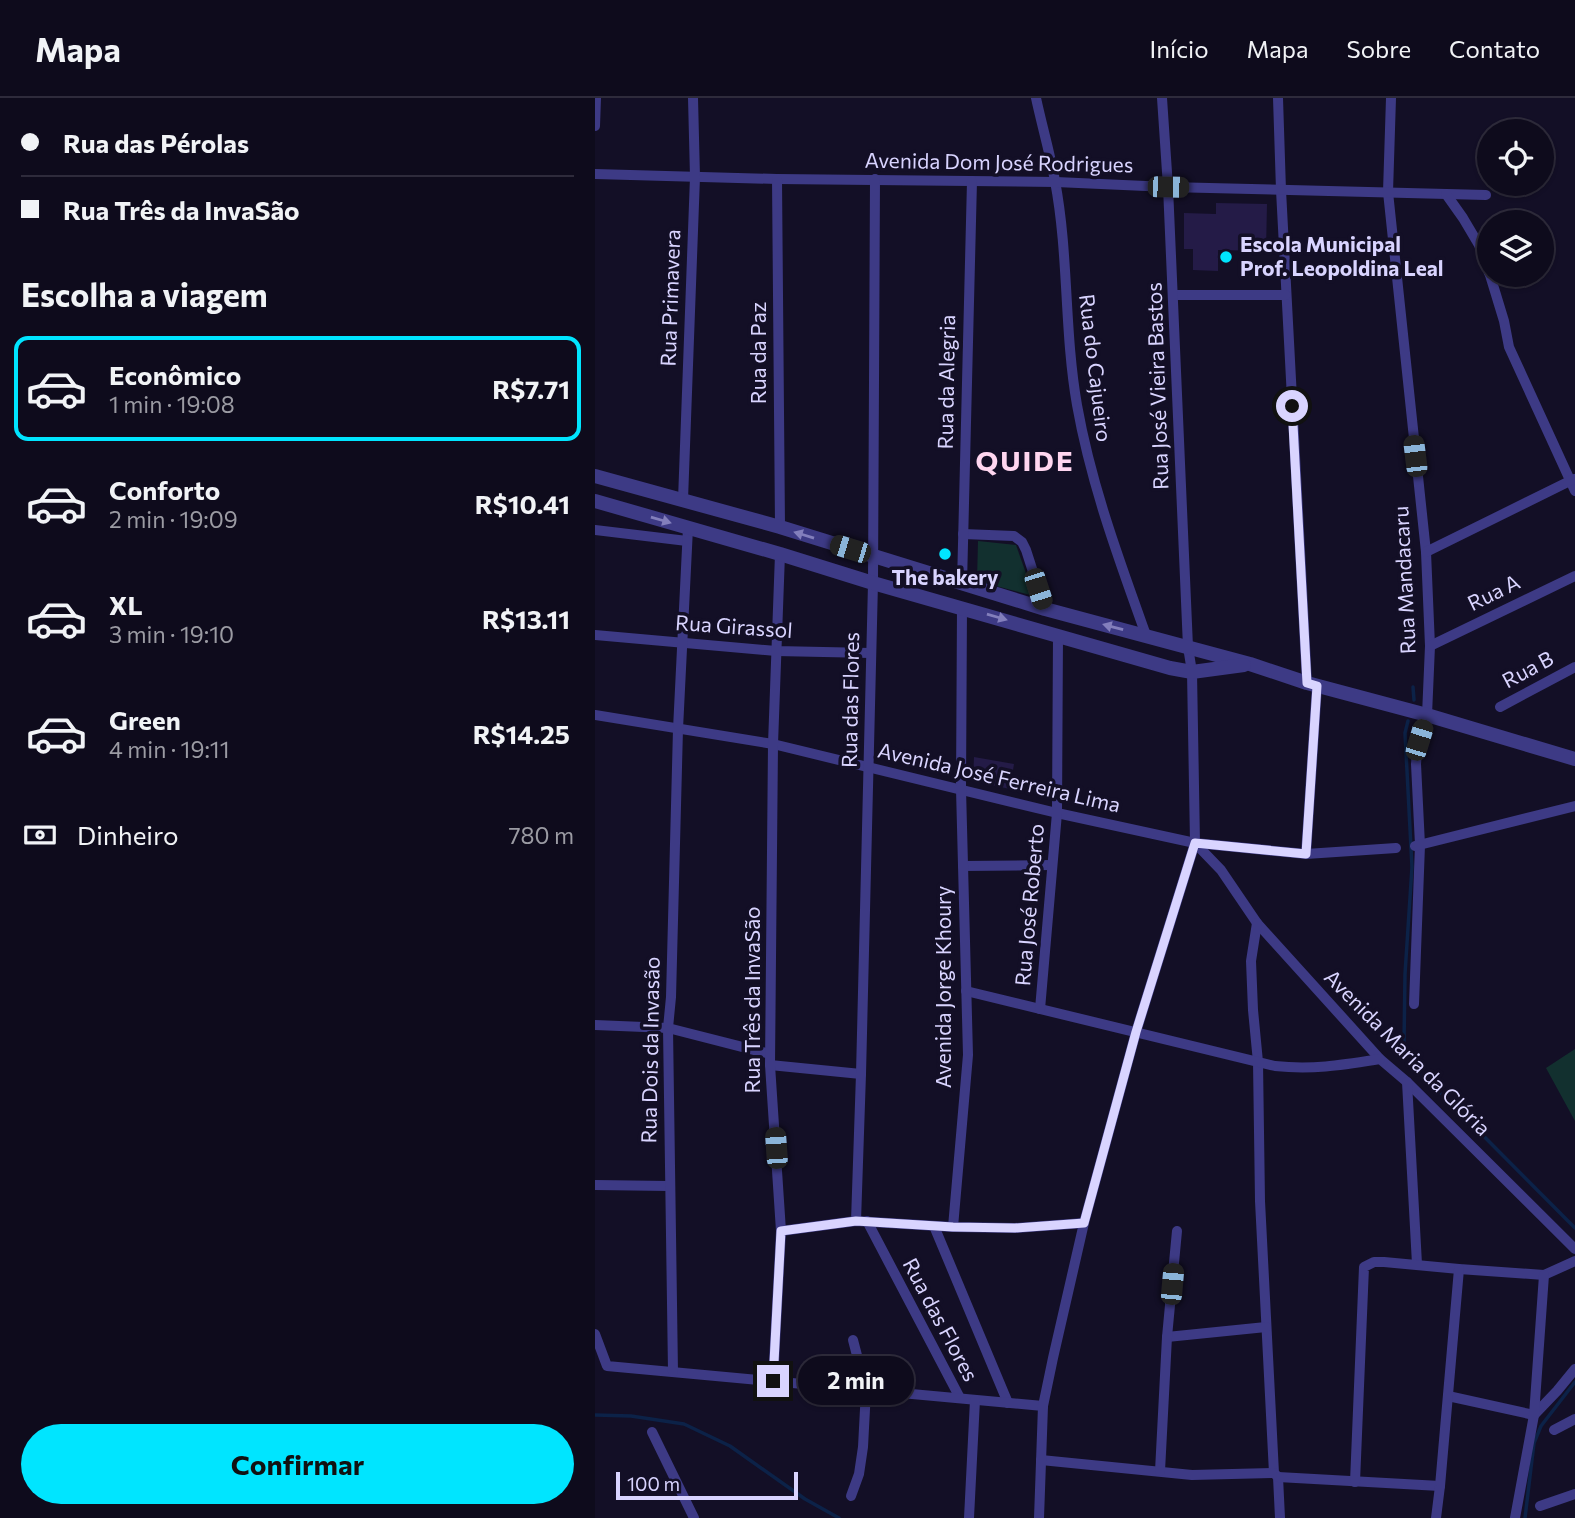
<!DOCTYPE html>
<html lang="pt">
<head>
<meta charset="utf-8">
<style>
	:root { --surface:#0e0b1c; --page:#171425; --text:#f1f3f6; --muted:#9b9ba3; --line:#2e2b3b; --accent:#00e5ff }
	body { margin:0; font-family:Commissioner,sans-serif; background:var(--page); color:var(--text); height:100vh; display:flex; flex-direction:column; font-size:26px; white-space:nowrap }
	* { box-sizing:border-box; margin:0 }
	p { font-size:23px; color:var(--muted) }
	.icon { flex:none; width:38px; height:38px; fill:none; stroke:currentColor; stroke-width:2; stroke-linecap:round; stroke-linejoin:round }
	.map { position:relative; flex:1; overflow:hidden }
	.panel { display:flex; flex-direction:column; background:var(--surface); width:595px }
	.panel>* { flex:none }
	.hud { display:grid; align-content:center; height:154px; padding:0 21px; background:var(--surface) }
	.tools { position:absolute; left:882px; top:21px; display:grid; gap:14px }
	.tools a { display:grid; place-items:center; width:77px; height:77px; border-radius:50%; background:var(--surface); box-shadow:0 2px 5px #0004,0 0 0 2px var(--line); font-size:35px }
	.scale { position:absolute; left:21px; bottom:18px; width:182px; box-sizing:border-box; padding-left:7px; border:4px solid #d9d4ff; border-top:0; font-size:19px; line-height:24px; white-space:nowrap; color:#d9d4ff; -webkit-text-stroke:5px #130f26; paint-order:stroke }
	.end { position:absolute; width:32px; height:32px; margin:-16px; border:9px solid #d9d4ff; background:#111; box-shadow:0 0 0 4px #111 }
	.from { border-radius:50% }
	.bubble { position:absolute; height:49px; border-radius:24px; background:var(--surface); box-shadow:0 2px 5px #0004,0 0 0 2px var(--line); font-size:23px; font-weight:700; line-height:49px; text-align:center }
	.car { position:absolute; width:21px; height:42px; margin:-21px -10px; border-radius:9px; box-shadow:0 0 5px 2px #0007; background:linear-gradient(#222 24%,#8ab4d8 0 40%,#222 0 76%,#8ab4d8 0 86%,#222 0) }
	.hud b { display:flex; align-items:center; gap:24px; height:66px; font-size:26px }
	.hud b+b { border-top:2px solid var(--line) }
	.hud i { width:18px; height:18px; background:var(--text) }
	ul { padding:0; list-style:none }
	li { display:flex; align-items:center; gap:21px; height:105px; margin:0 14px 10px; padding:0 7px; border:4px solid transparent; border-radius:14px }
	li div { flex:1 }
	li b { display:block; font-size:26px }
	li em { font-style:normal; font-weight:700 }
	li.on { border-color:var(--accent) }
	li>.icon { width:63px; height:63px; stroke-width:1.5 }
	h2 { padding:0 21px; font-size:32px; line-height:84px }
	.pay { display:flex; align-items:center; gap:18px; height:77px; padding:0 21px; font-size:26px }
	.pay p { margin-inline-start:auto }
	.action { display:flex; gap:14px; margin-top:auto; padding:14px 21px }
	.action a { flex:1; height:80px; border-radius:42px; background:var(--accent); color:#111; font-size:28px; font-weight:700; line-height:80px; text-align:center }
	header { display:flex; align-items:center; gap:42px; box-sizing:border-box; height:98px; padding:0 35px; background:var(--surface); border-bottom:2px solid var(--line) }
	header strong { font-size:33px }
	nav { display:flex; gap:38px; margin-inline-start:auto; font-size:24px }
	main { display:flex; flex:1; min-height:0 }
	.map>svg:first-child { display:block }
	.green { fill:#12302f }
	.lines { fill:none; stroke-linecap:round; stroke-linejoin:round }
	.stream { stroke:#0c2248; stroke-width:3.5 }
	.building { fill:#241b47 }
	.minor { stroke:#3d3a85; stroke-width:10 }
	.tertiary { stroke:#3d3a85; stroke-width:14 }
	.oneway { fill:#837fbc }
	.route { stroke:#d9d4ff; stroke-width:9 }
	.poi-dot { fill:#00e5ff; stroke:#130f26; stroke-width:2.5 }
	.labels { text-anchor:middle; stroke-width:7; stroke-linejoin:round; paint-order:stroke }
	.street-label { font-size:21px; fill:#d9d4ff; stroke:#130f26 }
	.poi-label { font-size:21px; font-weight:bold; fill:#d9d4ff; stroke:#130f26; text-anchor:start }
	.district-label { font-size:28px; font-weight:bold; letter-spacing:2px; fill:#ffd6f0; stroke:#130f26 }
</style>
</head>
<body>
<header>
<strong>Mapa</strong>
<nav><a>Início</a><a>Mapa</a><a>Sobre</a><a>Contato</a></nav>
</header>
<main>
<section class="panel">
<div class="hud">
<b><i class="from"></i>Rua das Pérolas</b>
<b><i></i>Rua Três da InvaSão</b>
</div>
<h2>Escolha a viagem</h2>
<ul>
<li class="on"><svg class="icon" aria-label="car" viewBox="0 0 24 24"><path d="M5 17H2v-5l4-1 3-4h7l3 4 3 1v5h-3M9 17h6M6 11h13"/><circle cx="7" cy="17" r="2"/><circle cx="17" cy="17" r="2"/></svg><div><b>Econômico</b><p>1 min · 19:08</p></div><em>R$7.71</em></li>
<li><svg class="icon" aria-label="car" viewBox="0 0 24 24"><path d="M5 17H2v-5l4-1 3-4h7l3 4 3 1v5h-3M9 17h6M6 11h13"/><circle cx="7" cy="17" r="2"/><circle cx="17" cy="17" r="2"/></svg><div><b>Conforto</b><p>2 min · 19:09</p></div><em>R$10.41</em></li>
<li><svg class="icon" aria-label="car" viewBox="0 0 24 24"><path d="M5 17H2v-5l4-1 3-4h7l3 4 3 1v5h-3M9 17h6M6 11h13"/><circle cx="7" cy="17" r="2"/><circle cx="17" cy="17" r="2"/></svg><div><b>XL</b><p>3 min · 19:10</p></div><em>R$13.11</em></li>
<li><svg class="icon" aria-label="car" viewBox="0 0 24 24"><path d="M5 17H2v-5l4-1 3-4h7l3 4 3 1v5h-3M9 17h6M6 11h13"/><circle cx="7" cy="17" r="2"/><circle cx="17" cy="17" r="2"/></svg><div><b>Green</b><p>4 min · 19:11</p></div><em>R$14.25</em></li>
</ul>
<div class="pay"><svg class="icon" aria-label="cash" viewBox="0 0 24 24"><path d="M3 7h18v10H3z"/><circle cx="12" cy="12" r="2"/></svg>Dinheiro<p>780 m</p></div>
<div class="action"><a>Confirmar</a></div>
</section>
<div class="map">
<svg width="980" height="1420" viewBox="0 0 980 1420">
	<rect width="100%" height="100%" fill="#130f26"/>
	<!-- green -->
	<g class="green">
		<path d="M383 443 421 447 439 498 382 483Z"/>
		<path d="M980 951V1023L951 970Z"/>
	</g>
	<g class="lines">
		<!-- stream -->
		<g class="stream">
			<path d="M818 589 819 602"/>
			<path d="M813 623 810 635 817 769 810 876 809 946 827 976 980 1130"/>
			<path d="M0 1317 36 1318 89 1326 135 1348 210 1401 244 1420"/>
			<path d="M930 1420 939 1345 946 1328 980 1284"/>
		</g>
	</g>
	<!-- building -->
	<g class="building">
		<path d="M621 105 672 106 671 153 623 152V173L598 172V151H589V115L621 116Z"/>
		<path d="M379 659 419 666 415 691 378 683Z"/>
	</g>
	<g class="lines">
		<!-- minor -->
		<g class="minor">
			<path d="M441 0C447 28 455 55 460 83 474 157 469 233 482 307 496 386 524 462 551 537"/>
			<path d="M683 0 686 92 712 585"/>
			<path d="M796 0 793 94 831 454 835 548 832 617 823 642 821 666 825 747 819 906"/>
			<path d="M0 28 1 0"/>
			<path d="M0 76 182 81 461 84 573 89 891 97"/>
			<path d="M182 81 185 429"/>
			<path d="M851 96 868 120 884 147 894 175"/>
			<path d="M895 177 909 223 914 249 980 393"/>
			<path d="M578 197H691"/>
			<path d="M88 402 100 79 98 0"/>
			<path d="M0 432 92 443"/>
			<path d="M368 436 419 438 427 444 431 452 450 511"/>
			<path d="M831 454 979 381"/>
			<path d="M367 486 377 83"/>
			<path d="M0 537 181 553 276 555"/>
			<path d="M835 548 980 478"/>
			<path d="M905 609 980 569"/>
			<path d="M0 617 178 646 462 715 600 745 711 756 801 750"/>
			<path d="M600 745 626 772 662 825 785 961 812 984 980 1151"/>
			<path d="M820 748 980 708"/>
			<path d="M711 756 722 588"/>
			<path d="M368 768 457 767"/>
			<path d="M662 825 656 863 658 912 663 964 665 1103 679 1375 683 1379 685 1420"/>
			<path d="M371 893 680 968C718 972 747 967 785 961"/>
			<path d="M445 911 462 715 463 537"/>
			<path d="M0 927 73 930 175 956"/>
			<path d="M175 967 266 976"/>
			<path d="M812 984 822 1166"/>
			<path d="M0 1087 74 1088"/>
			<path d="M261 1123 266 976 278 485 280 81"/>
			<path d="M272 1123 365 1300"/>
			<path d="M339 1128 413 1305"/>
			<path d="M358 1129 373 957 366 691 367 509"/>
			<path d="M186 1133 261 1123 358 1129 420 1130 489 1125"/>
			<path d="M0 1236 12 1268 448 1308"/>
			<path d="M572 1239 671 1229"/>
			<path d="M78 1274 73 930 76 899 83 631 93 430"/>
			<path d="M178 1283 186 1133 175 967 178 646 185 456"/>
			<path d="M853 1298 939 1317 962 1293 980 1271"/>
			<path d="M959 1332 980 1321"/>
			<path d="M57 1334 99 1420"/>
			<path d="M446 1362 597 1377 679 1375"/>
			<path d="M565 1373 572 1239 582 1133"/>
			<path d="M683 1379 845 1388"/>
			<path d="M760 1384 769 1169 779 1164H789L864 1171 949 1177 980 1163"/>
			<path d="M256 1398 264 1376 268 1349 271 1292 258 1242"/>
			<path d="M945 1408 980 1396"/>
			<path d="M374 1420 380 1302"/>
			<path d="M444 1420 448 1308 458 1260 489 1125 541 934 600 745 597 574 593 549 573 89 567 0"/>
			<path d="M841 1420 845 1388 864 1171"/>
			<path d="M920 1420 939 1317 949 1177"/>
		</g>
		<!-- tertiary -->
		<g class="tertiary">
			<path d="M0 378 185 429 450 511 655 566 712 585 832 617 980 661"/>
			<path d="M0 403 185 456 278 485 575 570 597 574 649 567"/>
		</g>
	</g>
	<!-- one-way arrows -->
	<defs><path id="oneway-solid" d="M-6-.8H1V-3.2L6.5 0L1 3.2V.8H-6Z" transform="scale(1.75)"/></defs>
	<g class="oneway">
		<use href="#oneway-solid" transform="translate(66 422) rotate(16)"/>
		<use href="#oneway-solid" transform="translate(209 437) rotate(-163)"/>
		<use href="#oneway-solid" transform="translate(402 519) rotate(16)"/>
		<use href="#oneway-solid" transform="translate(518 529) rotate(-165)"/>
	</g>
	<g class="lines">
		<!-- route -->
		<path class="route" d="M178 1283 186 1133 261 1123 358 1129 420 1130 489 1125 541 934 600 745 711 756 722 588 712 585 697 308"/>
	</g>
	<!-- markers -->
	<g class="poi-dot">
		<circle cx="631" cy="159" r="7"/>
		<circle cx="350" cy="456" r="7"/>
	</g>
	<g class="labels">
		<!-- street labels -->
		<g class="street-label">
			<text transform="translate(404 65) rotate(1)" y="7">Avenida Dom José Rodrigues</text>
			<text transform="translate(76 200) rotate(-88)" y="7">Rua Primavera</text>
			<text transform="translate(164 255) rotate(-90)" y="7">Rua da Paz</text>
			<text transform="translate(500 270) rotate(83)" y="7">Rua do Cajueiro</text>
			<text transform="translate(352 284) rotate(-89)" y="7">Rua da Alegria</text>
			<text transform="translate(563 288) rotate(-92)" y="7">Rua José Vieira Bastos</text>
			<text transform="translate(810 482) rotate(-93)" y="7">Rua Mandacaru</text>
			<text transform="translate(899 495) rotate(-26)" y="7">Rua A</text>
			<text transform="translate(139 529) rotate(4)" y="7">Rua Girassol</text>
			<text transform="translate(933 572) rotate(-28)" y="7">Rua B</text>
			<text transform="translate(256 602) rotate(-89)" y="7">Rua das Flores</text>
			<text transform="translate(404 680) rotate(13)" y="7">Avenida José Ferreira Lima</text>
			<text transform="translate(435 807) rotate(-85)" y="7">Rua José Roberto</text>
			<text transform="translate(349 889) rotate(-90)" y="7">Avenida Jorge Khoury</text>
			<text transform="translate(158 902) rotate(-90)" y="7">Rua Três da InvaSão</text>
			<text transform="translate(56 952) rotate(-89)" y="7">Rua Dois da Invasão</text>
			<text transform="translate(812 955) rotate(45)" y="7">Avenida Maria da Glória</text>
			<text transform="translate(345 1222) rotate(62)" y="7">Rua das Flores</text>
		</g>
		<!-- poi labels -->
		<g class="poi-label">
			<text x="645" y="154">Escola Municipal<tspan x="645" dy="24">Prof. Leopoldina Leal</tspan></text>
			<text x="350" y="487" text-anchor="middle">The bakery</text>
		</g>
		<!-- district labels -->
		<g class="district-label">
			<text x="430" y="373">QUIDE</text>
		</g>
	</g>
</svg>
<div class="tools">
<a><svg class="icon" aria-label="locate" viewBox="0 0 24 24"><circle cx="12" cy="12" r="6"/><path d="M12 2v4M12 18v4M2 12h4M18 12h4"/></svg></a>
<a><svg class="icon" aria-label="layers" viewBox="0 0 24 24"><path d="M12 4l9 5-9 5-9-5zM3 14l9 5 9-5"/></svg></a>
</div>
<div class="scale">100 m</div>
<i class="end from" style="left:697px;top:308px"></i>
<i class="end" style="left:178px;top:1283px"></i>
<div class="bubble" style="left:203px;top:1258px;width:116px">2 min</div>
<i class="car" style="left:573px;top:89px;rotate:91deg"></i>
<i class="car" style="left:820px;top:358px;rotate:353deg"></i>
<i class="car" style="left:255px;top:451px;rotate:287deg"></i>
<i class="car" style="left:443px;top:491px;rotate:162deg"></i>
<i class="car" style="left:824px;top:642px;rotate:17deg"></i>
<i class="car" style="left:181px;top:1050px;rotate:356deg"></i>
<i class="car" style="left:577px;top:1186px;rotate:5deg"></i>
</div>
</main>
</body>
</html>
